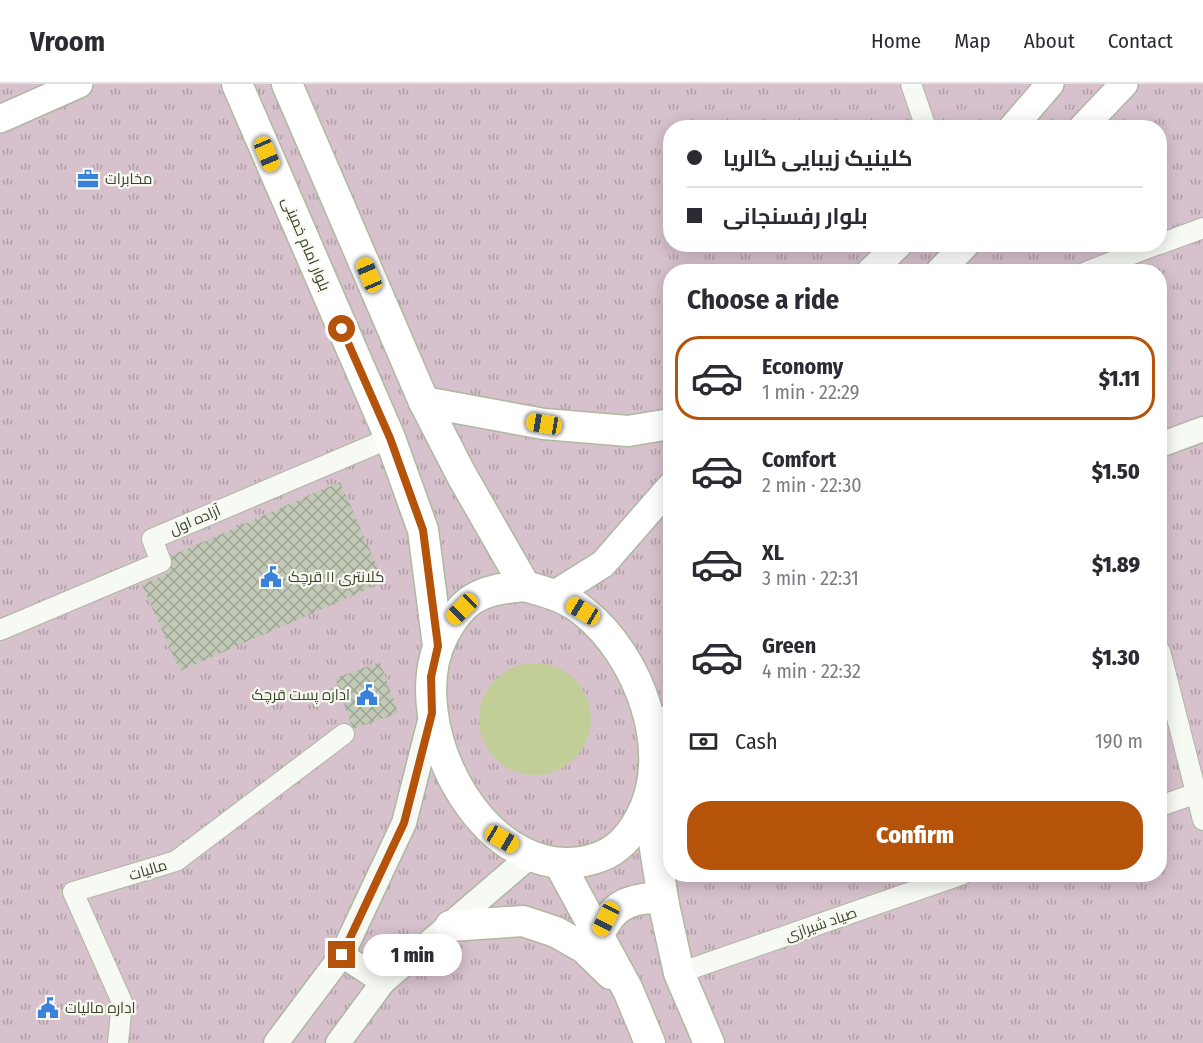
<!DOCTYPE html>
<html lang="en">
<head>
<meta charset="utf-8">
<style>
	:root { --surface:#fff; --page:#f2f2f3; --text:#2b2b33; --muted:#7c7c81; --line:#e1e1e2; --accent:#b45309 }
	body { margin:0; font-family:"Fira Sans Condensed",Cairo,sans-serif; background:var(--page); color:var(--text); height:100vh; display:flex; flex-direction:column; font-size:22px; white-space:nowrap }
	* { box-sizing:border-box; margin:0 }
	p { font-size:20px; color:var(--muted) }
	.icon { flex:none; width:33px; height:33px; fill:none; stroke:currentColor; stroke-width:2; stroke-linecap:round; stroke-linejoin:round }
	.map { position:relative; flex:1; overflow:hidden }
	.panel { position:absolute; left:663px; top:180px; width:504px; height:618px; display:flex; flex-direction:column; background:var(--surface); border-radius:24px; box-shadow:0 3px 15px #0003 }
	.panel>* { flex:none }
	.top-card { position:absolute; left:663px; top:36px; width:504px; height:132px; border-radius:24px; box-shadow:0 3px 15px #0003; display:grid; align-content:center; height:132px; padding:0 24px; background:var(--surface) }
	.end { position:absolute; width:27px; height:27px; margin:-14px; border:8px solid #b45309; background:#fff; box-shadow:0 0 0 3px #fff }
	.from { border-radius:50% }
	.bubble { position:absolute; height:42px; border-radius:21px; background:var(--surface); box-shadow:0 3px 15px #0003; font-size:20px; font-weight:800; line-height:42px; text-align:center }
	.car { position:absolute; width:18px; height:36px; margin:-18px -9px; border-radius:8px; box-shadow:0 0 4px 2px #0007; background:linear-gradient(#f5c518 24%,#345 0 40%,#f5c518 0 76%,#345 0 86%,#f5c518 0) }
	.top-card b { display:flex; align-items:center; gap:21px; height:57px; font-size:22px }
	.top-card b+b { border-top:2px solid var(--line) }
	.top-card i { width:15px; height:15px; background:var(--text) }
	ul { padding:0; list-style:none }
	li { display:flex; align-items:center; gap:18px; height:84px; margin:0 12px 9px; padding:0 12px; border:3px solid transparent; border-radius:24px }
	li div { flex:1 }
	li b { display:block; font-size:22px }
	li em { font-style:normal; font-weight:800 }
	li.on { border-color:var(--accent) }
	li>.icon { width:54px; height:54px; stroke-width:1.5 }
	h2 { padding:0 24px; font-size:27px; line-height:72px }
	.pay { display:flex; align-items:center; gap:15px; height:66px; padding:0 24px; font-size:22px }
	.pay p { margin-inline-start:auto }
	.primary-button { display:flex; gap:12px; margin-top:auto; padding:12px 24px }
	.primary-button a { flex:1; height:69px; border-radius:24px; background:var(--accent); color:#fff; font-size:24px; font-weight:800; line-height:69px; text-align:center }
	header { display:flex; align-items:center; gap:36px; box-sizing:border-box; height:84px; padding:0 30px; background:var(--surface); border-bottom:2px solid var(--line) }
	header strong { font-size:28px }
	nav { display:flex; gap:33px; margin-inline-start:auto; font-size:21px }
	.map>svg:first-child { display:block }
	.park { fill:url(#park-tufts); fill-rule:evenodd }
	.water { fill:#c2ce98 }
	.building { fill:url(#building-cross-hatch) }
	.lines { fill:none; stroke-linecap:round; stroke-linejoin:round }
	.minor-casing { stroke:#b0b6a5; stroke-width:22 }
	.tertiary-casing { stroke:#b0b6a5; stroke-width:27 }
	.secondary-casing { stroke:#b0b6a5; stroke-width:30 }
	.primary-casing { stroke:#b0b89f; stroke-width:33 }
	.minor { stroke:#f7f9f4; stroke-width:20 }
	.tertiary { stroke:#f7f9f4; stroke-width:24 }
	.secondary { stroke:#fff; stroke-width:27 }
	.primary { stroke:#fff; stroke-width:30 }
	.route { stroke:#b45309; stroke-width:8 }
	.labels { text-anchor:middle; stroke-width:4.5; stroke-linejoin:round; paint-order:stroke }
	.poi-label { font-size:15px; fill:#3a4427; stroke:#f6f8f1; text-anchor:start }
	.street-label { font-size:15px; fill:#3a4427; stroke:#f6f8f1 }
</style>
</head>
<body>
<header>
<strong>Vroom</strong>
<nav><a>Home</a><a>Map</a><a>About</a><a>Contact</a></nav>
</header>
<div class="map">
<svg width="1203" height="959" viewBox="0 0 1203 959">
	<defs>
		<pattern id="park-tufts" width="24" height="20" patternUnits="userSpaceOnUse" patternTransform="scale(1.5)"><rect width="24" height="20" fill="#d6c1cc"/><path d="M3 7l-1-3M5 7V3M7 7l1-3M15 17l-1-3M17 17v-4M19 17l1-3" fill="none" stroke="#af9ea6"/></pattern>
		<pattern id="building-cross-hatch" width="8" height="8" patternUnits="userSpaceOnUse" patternTransform="scale(1.5)"><rect width="8" height="8" fill="#c3c9b7"/><path d="M0 0l8 8M0 8l8-8" fill="none" stroke="#9fa595"/></pattern>
	</defs>
	<rect width="100%" height="100%" fill="#e8ebe1"/>
	<!-- park -->
	<path class="park" d="M0 0H1203V959H0ZM670 44H1160V160H670ZM670 188H1160V790H670Z"/>
	<!-- water -->
	<circle class="water" cx="535" cy="635" r="56"/>
	<!-- building -->
	<g class="building">
		<path d="M340 398 384 498 180 587 142 501 172 487 166 474Z"/>
		<path d="M380 578 398 629 353 645 335 594Z"/>
	</g>
	<g class="lines">
		<defs>
			<g id="minor">
				<path d="M911 0 926 44"/>
				<path d="M1160 160 1203 144"/>
				<path d="M1086 188 1158 160"/>
				<path d="M0 546 161 478 152 455 390 354"/>
				<path d="M1160 567 1203 736"/>
				<path d="M1160 722 1203 707"/>
				<path d="M679 889 963 790"/>
				<path d="M118 959 122 918 73 808 176 777 344 650"/>
			</g>
			<g id="tertiary">
				<path d="M1160 361 1203 345"/>
				<path d="M342 871 383 898"/>
				<path d="M276 959 342 871 404 739 432 629"/>
				<path d="M338 959 383 898 530 772"/>
			</g>
			<g id="secondary">
				<path d="M0 35 79 0"/>
				<path d="M1012 44 1050 0"/>
				<path d="M1082 44 1124 0"/>
				<path d="M870 188 899 160"/>
				<path d="M939 188 966 160"/>
				<path d="M555 510 603 480 670 403"/>
				<path d="M657 680 670 634"/>
			</g>
			<g id="primary">
				<path d="M237 0 390 354 423 446 438 562"/>
				<path d="M287 0 424 318 462 392 525 502"/>
				<path d="M424 318 544 340 628 347 670 340"/>
				<path d="M525 502C546 508 566 513 583 527 639 571 676 669 640 734 631 751 619 765 602 772 490 816 396 640 444 550 451 537 460 523 473 515 489 505 507 504 525 502Z"/>
				<path d="M648 721 664 821 679 889 709 959"/>
				<path d="M559 779 628 906 650 959"/>
				<path d="M450 842 523 837 556 848 584 864 611 890"/>
				<path d="M599 850C612 824 625 815 654 814L664 821"/>
			</g>
		</defs>
		<!-- minor casing -->
		<use href="#minor" class="minor-casing"/>
		<!-- tertiary casing -->
		<use href="#tertiary" class="tertiary-casing"/>
		<!-- secondary casing -->
		<use href="#secondary" class="secondary-casing"/>
		<!-- primary casing -->
		<use href="#primary" class="primary-casing"/>
		<!-- minor -->
		<use href="#minor" class="minor"/>
		<!-- tertiary -->
		<use href="#tertiary" class="tertiary"/>
		<!-- secondary -->
		<use href="#secondary" class="secondary"/>
		<!-- primary -->
		<use href="#primary" class="primary"/>
	</g>
	<g class="lines">
		<!-- route -->
		<path class="route" d="M342 871 404 739 432 629 431 593 438 562 423 446 390 354 342 245"/>
	</g>
	<!-- icons -->
	<defs>
		<symbol id="office-bare" viewBox="-9 -9 18 18"><path d="M-6-3h4V-5.5h4V-3h4V5H-6ZM-1-4.5V-3h2v-1.5ZM-6 0V1H6V0Z" fill="#3a81db" stroke="#f6f8f1" stroke-width="2.5" paint-order="stroke"/></symbol>
		<symbol id="civic-bare" viewBox="-9 -9 18 18"><path d="M-.6-6.5H3V-4.5H.6V-3L4-1V1h2V6H-6V1h2V-1L-.6-3ZM-1.2 2.5V6h2.4V2.5Z" fill="#3a81db" stroke="#f6f8f1" stroke-width="2.5" paint-order="stroke"/></symbol>
	</defs>
	<g fill-rule="evenodd">
		<use href="#office-bare" x="73" y="80" width="30" height="30"/>
		<use href="#civic-bare" x="256" y="478" width="30" height="30"/>
		<use href="#civic-bare" x="352" y="596" width="30" height="30"/>
		<use href="#civic-bare" x="33" y="909" width="30" height="30"/>
	</g>
	<g class="labels">
		<!-- poi labels -->
		<g class="poi-label">
			<text x="105" y="100">مخابرات</text>
			<text x="288" y="498">کلانتری ۱۱ قرچک</text>
			<text x="350" y="616" text-anchor="end">اداره پست قرچک</text>
			<text x="65" y="929">اداره مالیات</text>
		</g>
		<!-- street labels -->
		<g class="street-label">
			<text transform="translate(306 160) rotate(67)" y="5">بلوار امام خمینی</text>
			<text transform="translate(195 436) rotate(-23)" y="5">آزاده اول</text>
			<text transform="translate(148 786) rotate(-17)" y="5">مالیات</text>
			<text transform="translate(821 840) rotate(-19)" y="5">صیاد شیرازی</text>
		</g>
	</g>
</svg>
<i class="end from" style="left:342px;top:245px"></i>
<i class="end" style="left:342px;top:871px"></i>
<div class="bubble" style="left:363px;top:850px;width:99px">1 min</div>
<i class="car" style="left:267px;top:70px;rotate:157deg"></i>
<i class="car" style="left:369px;top:191px;rotate:337deg"></i>
<i class="car" style="left:544px;top:340px;rotate:280deg"></i>
<i class="car" style="left:462px;top:525px;rotate:225deg"></i>
<i class="car" style="left:583px;top:527px;rotate:301deg"></i>
<i class="car" style="left:502px;top:755px;rotate:120deg"></i>
<i class="car" style="left:606px;top:835px;rotate:207deg"></i>
<div class="top-card">
<b><i class="from"></i>کلینیک زیبایی گالریا</b>
<b><i></i>بلوار رفسنجانی</b>
</div>
<section class="panel">
<h2>Choose a ride</h2>
<ul>
<li class="on"><svg class="icon" aria-label="car" viewBox="0 0 24 24"><path d="M5 17H2v-5l4-1 3-4h7l3 4 3 1v5h-3M9 17h6M6 11h13"/><circle cx="7" cy="17" r="2"/><circle cx="17" cy="17" r="2"/></svg><div><b>Economy</b><p>1 min · 22:29</p></div><em>$1.11</em></li>
<li><svg class="icon" aria-label="car" viewBox="0 0 24 24"><path d="M5 17H2v-5l4-1 3-4h7l3 4 3 1v5h-3M9 17h6M6 11h13"/><circle cx="7" cy="17" r="2"/><circle cx="17" cy="17" r="2"/></svg><div><b>Comfort</b><p>2 min · 22:30</p></div><em>$1.50</em></li>
<li><svg class="icon" aria-label="car" viewBox="0 0 24 24"><path d="M5 17H2v-5l4-1 3-4h7l3 4 3 1v5h-3M9 17h6M6 11h13"/><circle cx="7" cy="17" r="2"/><circle cx="17" cy="17" r="2"/></svg><div><b>XL</b><p>3 min · 22:31</p></div><em>$1.89</em></li>
<li><svg class="icon" aria-label="car" viewBox="0 0 24 24"><path d="M5 17H2v-5l4-1 3-4h7l3 4 3 1v5h-3M9 17h6M6 11h13"/><circle cx="7" cy="17" r="2"/><circle cx="17" cy="17" r="2"/></svg><div><b>Green</b><p>4 min · 22:32</p></div><em>$1.30</em></li>
</ul>
<div class="pay"><svg class="icon" aria-label="cash" viewBox="0 0 24 24"><path d="M3 7h18v10H3z"/><circle cx="12" cy="12" r="2"/></svg>Cash<p>190 m</p></div>
<div class="primary-button"><a>Confirm</a></div>
</section>
</div>
</body>
</html>
